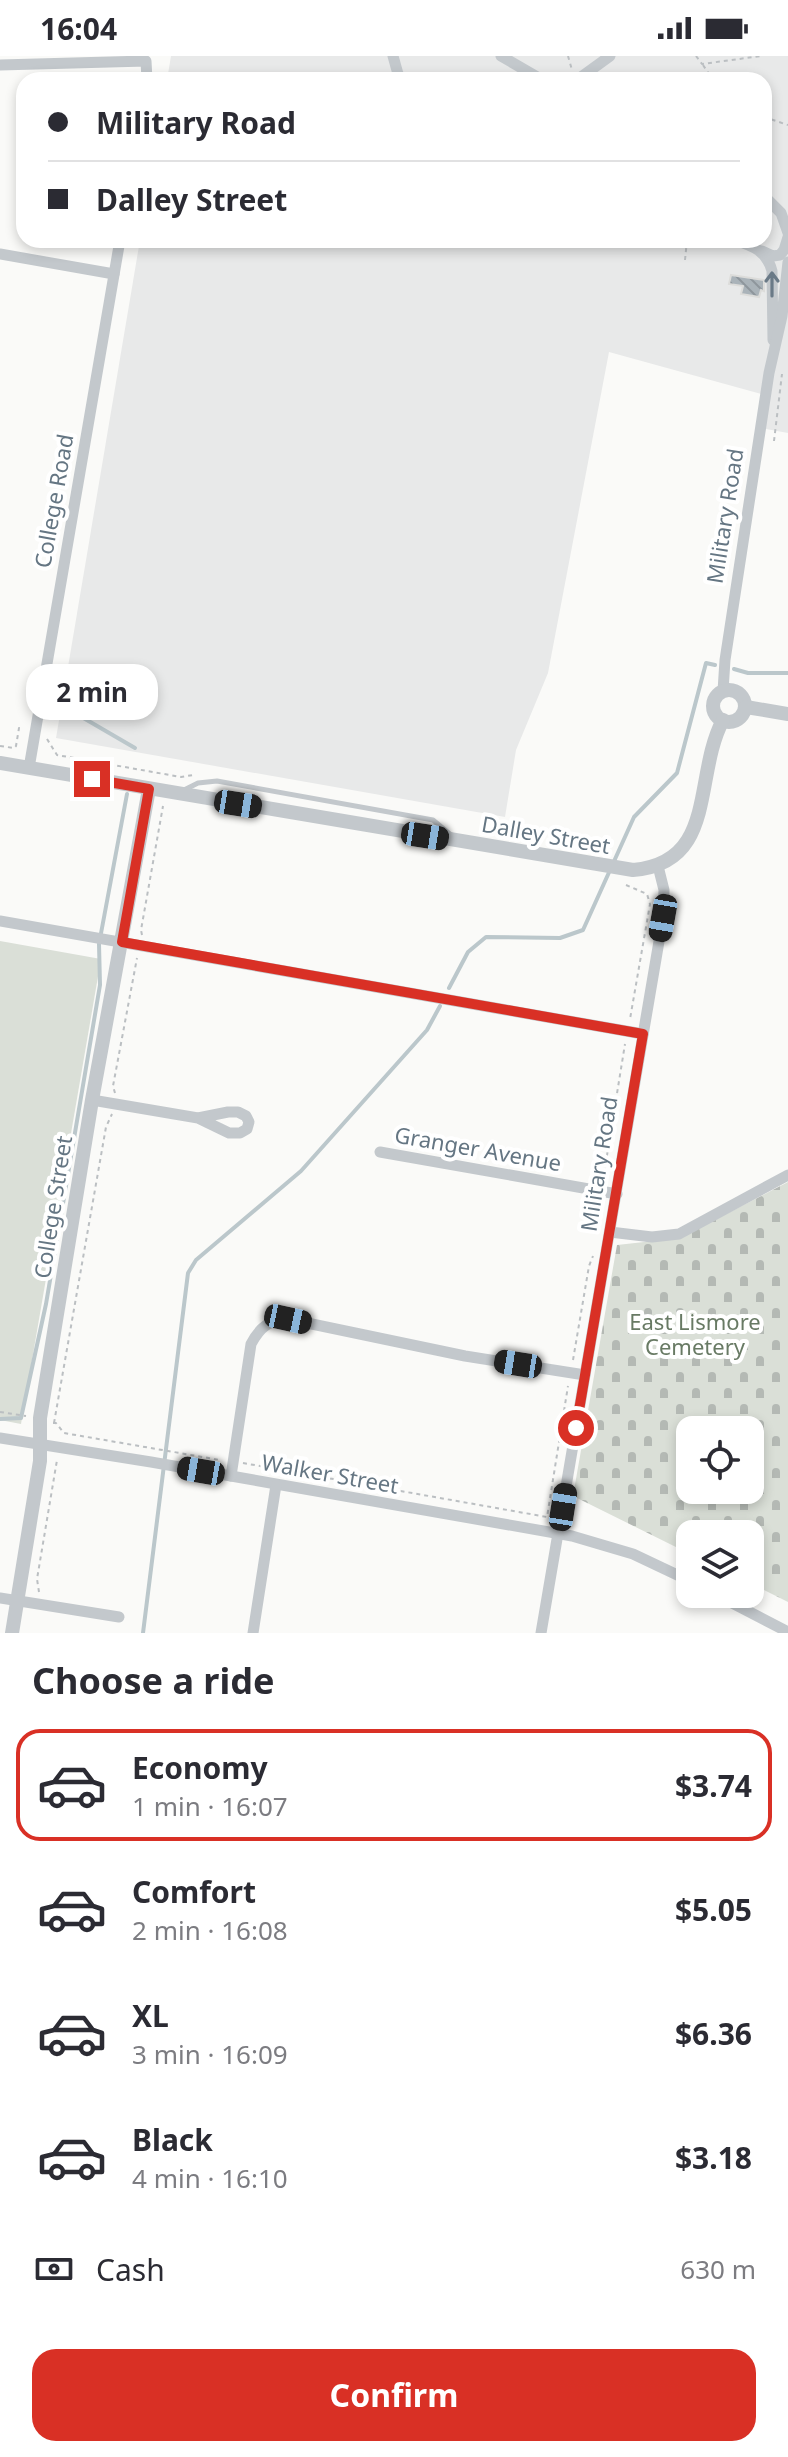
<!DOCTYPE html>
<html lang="en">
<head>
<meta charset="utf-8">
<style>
	:root { --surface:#fff; --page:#f2f2f3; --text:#2b2b33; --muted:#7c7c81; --line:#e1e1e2; --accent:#d93025 }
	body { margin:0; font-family:"Noto Sans",sans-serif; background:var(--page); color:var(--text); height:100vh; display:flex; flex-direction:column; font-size:30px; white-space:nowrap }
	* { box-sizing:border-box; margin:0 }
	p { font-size:26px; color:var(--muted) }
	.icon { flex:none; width:44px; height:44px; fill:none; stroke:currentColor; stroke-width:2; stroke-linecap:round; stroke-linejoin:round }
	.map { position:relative; height:1577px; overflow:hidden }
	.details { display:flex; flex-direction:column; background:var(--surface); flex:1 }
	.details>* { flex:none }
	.guide { position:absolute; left:16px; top:16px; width:756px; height:176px; border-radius:24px; box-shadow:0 4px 12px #0003; display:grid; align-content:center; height:176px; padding:0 32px; background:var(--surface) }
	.controls { position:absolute; left:676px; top:1360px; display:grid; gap:16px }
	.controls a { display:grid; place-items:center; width:88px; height:88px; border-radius:16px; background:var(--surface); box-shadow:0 4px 12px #0003; font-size:40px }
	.end { position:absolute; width:36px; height:36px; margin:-18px; border:10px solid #d93025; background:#fff; box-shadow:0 0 0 4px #fff }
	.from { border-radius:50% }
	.bubble { position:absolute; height:56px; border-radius:24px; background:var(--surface); box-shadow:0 4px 12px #0003; font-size:26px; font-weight:700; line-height:56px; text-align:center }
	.car { position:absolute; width:24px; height:48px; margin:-24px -12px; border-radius:10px; box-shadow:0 0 6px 2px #0007; background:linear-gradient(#222 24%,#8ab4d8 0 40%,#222 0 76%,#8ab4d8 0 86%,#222 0) }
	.guide b { display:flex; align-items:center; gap:28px; height:76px; font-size:30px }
	.guide b+b { border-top:2px solid var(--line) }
	.guide i { width:20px; height:20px; background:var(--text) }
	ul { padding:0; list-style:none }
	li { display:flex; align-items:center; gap:24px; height:112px; margin:0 16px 12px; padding:0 16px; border:4px solid transparent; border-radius:24px }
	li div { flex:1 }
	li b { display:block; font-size:30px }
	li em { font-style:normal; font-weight:700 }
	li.on { border-color:var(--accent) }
	li>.icon { width:72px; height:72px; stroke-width:1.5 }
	h2 { padding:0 32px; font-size:36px; line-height:96px }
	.pay { display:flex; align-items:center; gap:20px; height:88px; padding:0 32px; font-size:30px }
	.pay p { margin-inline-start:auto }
	.primary-button { display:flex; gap:16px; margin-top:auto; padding:16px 32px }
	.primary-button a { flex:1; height:92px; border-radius:24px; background:var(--accent); color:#fff; font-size:32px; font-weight:700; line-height:92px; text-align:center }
	.status { display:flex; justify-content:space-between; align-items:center; height:56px; padding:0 40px; background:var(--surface); direction:ltr }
	.status svg { height:22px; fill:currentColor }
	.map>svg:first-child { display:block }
	.built { fill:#e8e9e9 }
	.green { fill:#dadfd7 }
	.cemetery { fill:url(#cemetery-stones); fill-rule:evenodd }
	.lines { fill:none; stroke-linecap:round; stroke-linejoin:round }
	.stream { stroke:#bbc7cb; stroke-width:4 }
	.building { fill:url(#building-back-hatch); stroke:#dcdcda; stroke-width:2 }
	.path { stroke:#bbbfc2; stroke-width:2; stroke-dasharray:4 4; stroke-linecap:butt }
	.service { stroke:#c3c8cc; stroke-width:5 }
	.minor { stroke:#c3c8cc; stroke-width:11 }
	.tertiary { stroke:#c3c8cc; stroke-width:14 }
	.oneway { stroke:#6a7a87 }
	.route { stroke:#d93025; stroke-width:10 }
	.labels { text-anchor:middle; stroke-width:8; stroke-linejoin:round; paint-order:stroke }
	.street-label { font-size:22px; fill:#657683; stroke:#fff }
	.park-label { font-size:22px; fill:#687a64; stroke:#fff }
</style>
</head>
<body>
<div class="status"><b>16:04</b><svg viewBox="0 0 49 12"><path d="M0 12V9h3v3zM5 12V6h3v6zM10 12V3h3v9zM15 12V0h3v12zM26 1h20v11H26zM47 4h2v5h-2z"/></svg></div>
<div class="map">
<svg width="788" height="1577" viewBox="0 0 788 1577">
	<defs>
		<pattern id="cemetery-stones" width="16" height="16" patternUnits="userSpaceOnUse" patternTransform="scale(2)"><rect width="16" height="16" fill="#dadfd7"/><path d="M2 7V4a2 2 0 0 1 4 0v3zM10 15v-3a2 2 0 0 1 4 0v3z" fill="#b4b9b4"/></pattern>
		<pattern id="building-back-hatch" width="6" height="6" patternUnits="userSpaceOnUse" patternTransform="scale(2)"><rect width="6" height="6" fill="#aab3b9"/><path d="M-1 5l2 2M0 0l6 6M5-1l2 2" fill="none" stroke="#8e969c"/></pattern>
	</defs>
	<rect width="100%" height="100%" fill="#fafaf8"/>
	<!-- built -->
	<path class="built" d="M171 0H788V377L761 372 765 339 609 296 548 617 516 694 505 761 56 682 140 184H764V24H167Z"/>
	<!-- green -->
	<path class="green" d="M0 885 101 903 21 1368 0 1364Z"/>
	<!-- cemetery -->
	<path class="cemetery" d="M788 1126V1546L750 1527V1478H690V1498L573 1440 617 1189 680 1182ZM690 1374H750V1434H690Z"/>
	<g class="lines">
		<!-- stream -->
		<g class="stream">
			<path d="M734 613 748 617H788"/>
			<path d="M49 642 135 692"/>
			<path d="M449 932 468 896 486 881 560 882 583 874 634 761 677 717 706 607 715 609"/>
			<path d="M0 1363 21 1362 46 1248 100 929 99 888 127 738"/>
			<path d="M143 1577 188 1217 196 1204 301 1115 427 974 440 950"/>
		</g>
	</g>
	<!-- building -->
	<path class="building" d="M731 219 764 224V235L761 234 759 241 741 238 743 230 729 228Z"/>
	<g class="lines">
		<!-- path -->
		<g class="path">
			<path d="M568 0 572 14"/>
			<path d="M696 0 702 8 761 0"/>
			<path d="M703 9 713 24"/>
			<path d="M764 61 788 69"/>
			<path d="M685 204 687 184"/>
			<path d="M774 385 782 318"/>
			<path d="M47 683 57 699 181 721 193 719"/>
			<path d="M0 690 14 692 16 690 19 672 22 673"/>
			<path d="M626 829 647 838 650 848 630 963"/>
			<path d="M142 879 141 874 163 750"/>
			<path d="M115 1037 113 1030 137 902"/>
			<path d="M603 1124 625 988"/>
			<path d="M573 1304 589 1210 593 1200"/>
			<path d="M0 1356 26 1360"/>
			<path d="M53 1367H56L64 1377 220 1404"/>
			<path d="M54 1367 106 1071 112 1058"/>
			<path d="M243 1407 547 1461 568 1330"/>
			<path d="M39 1536 37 1523 57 1404"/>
		</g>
		<!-- service -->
		<path class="service" d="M184 734 198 727 217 725 433 764 451 779"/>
		<!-- minor -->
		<g class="minor">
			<path d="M393 0 398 18 403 24"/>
			<path d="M501 0 539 22 547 24"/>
			<path d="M0 9 146 5 147 24"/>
			<path d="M577 24 610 0"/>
			<path d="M764 140 781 157 788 177"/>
			<path d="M735 184C753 190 767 195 772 215L773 284"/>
			<path d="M762 195 773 200 780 199 784 194 788 181"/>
			<path d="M0 198 114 218"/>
			<path d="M723 635 725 604 769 317 782 260 788 206"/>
			<path d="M29 712 120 184"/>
			<path d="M0 865 643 978"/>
			<path d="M92 1044 198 1062 229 1077H240L247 1073 249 1066 246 1060 238 1056H228L198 1062"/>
			<path d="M380 1096 617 1138"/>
			<path d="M610 1176 652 1181 679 1178 788 1119"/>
			<path d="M0 1382 151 1406 572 1480 633 1498 690 1525"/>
			<path d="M231 1420 251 1288C260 1271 269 1264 288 1263L465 1300 585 1319"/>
			<path d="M715 1538 788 1576"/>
			<path d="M0 1542 119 1561"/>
			<path d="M253 1577 276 1429"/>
			<path d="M541 1577 663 862 664 834 658 810"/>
		</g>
		<!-- tertiary -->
		<g class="tertiary">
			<circle cx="729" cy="650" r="16"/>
			<path d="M746 651 788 658"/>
			<path d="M0 707 633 814C718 807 693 720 723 664"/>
			<path d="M12 1577 40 1405V1362L92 1044 149 733"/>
		</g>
	</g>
	<!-- one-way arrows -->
	<defs><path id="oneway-shaft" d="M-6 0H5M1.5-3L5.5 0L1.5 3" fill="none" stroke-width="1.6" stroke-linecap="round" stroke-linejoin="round" transform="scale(2)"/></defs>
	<use class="oneway" href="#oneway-shaft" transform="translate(772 228) rotate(-90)"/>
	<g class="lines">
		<!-- route -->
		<path class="route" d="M92 723 149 733 122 886 643 978 576 1372"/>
	</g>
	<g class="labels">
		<!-- street labels -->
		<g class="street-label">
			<text transform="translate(54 445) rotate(-80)" y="8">College Road</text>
			<text transform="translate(725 460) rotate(-81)" y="8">Military Road</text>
			<text transform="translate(546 779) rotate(10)" y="8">Dalley Street</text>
			<text transform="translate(478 1093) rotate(10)" y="8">Granger Avenue</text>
			<text transform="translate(599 1108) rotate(-81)" y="8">Military Road</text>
			<text transform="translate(53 1151) rotate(-81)" y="8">College Street</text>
			<text transform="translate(330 1418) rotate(10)" y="8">Walker Street</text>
		</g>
		<!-- park labels -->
		<g class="park-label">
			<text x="695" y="1274">East Lismore<tspan x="695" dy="25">Cemetery</tspan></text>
		</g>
	</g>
</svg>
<div class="controls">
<a><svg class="icon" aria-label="locate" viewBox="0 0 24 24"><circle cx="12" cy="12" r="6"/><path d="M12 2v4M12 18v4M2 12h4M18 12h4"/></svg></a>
<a><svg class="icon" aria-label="layers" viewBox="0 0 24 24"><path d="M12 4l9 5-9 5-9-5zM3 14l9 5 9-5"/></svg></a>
</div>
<i class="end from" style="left:576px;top:1372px"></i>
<i class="end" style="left:92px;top:723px"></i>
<div class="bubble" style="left:26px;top:608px;width:132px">2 min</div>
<i class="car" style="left:238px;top:748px;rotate:99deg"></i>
<i class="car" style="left:425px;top:780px;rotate:99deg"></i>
<i class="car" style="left:663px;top:862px;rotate:190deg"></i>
<i class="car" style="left:288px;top:1263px;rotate:102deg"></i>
<i class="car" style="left:518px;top:1308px;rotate:279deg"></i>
<i class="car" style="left:201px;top:1415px;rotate:280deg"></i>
<i class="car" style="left:563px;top:1451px;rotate:9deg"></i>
<div class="guide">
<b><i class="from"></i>Military Road</b>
<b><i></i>Dalley Street</b>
</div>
</div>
<section class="details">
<h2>Choose a ride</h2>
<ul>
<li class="on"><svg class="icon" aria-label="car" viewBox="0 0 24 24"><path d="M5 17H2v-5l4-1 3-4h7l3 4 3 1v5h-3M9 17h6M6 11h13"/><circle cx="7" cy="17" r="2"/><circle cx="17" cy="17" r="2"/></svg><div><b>Economy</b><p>1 min · 16:07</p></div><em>$3.74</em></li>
<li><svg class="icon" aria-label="car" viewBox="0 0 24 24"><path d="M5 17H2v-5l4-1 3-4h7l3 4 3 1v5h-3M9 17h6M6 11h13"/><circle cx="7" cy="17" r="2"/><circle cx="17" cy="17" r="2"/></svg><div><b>Comfort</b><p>2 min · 16:08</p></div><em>$5.05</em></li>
<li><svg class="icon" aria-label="car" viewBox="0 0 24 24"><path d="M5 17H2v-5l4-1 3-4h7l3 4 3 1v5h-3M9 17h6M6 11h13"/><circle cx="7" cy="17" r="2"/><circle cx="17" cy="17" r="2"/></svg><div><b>XL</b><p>3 min · 16:09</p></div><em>$6.36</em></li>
<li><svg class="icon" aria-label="car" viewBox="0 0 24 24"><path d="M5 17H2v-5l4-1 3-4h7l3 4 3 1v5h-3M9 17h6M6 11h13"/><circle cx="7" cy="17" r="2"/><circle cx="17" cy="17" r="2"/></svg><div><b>Black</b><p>4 min · 16:10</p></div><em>$3.18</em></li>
</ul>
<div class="pay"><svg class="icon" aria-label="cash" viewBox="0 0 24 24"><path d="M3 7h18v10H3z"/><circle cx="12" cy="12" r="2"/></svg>Cash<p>630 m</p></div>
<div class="primary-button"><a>Confirm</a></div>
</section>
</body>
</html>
